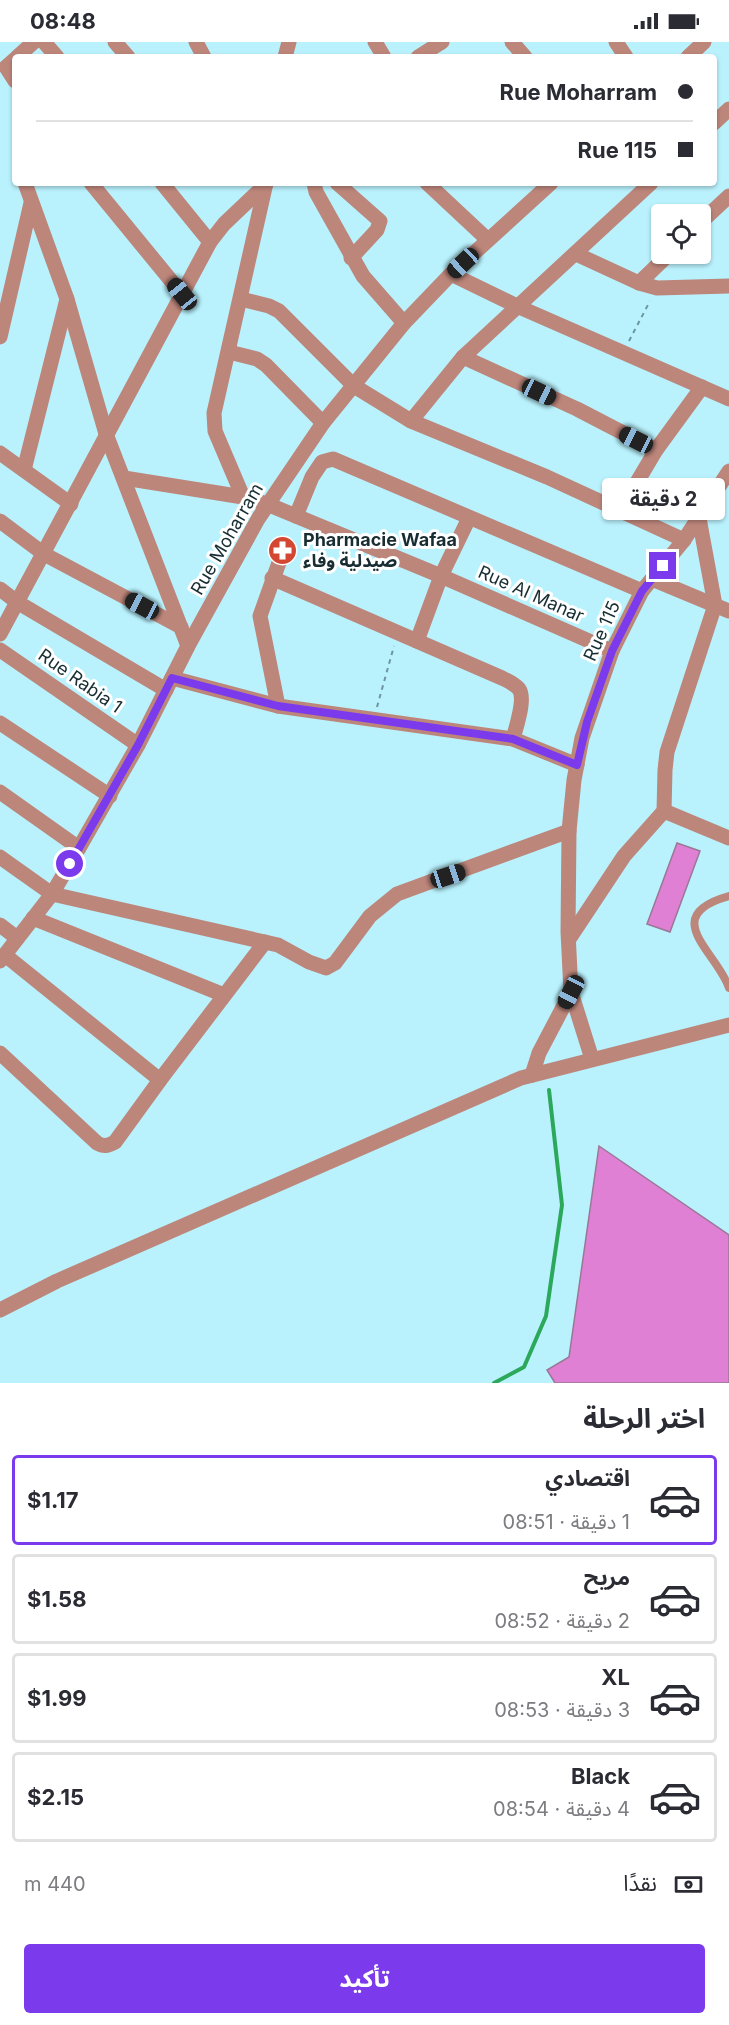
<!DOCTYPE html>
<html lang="ar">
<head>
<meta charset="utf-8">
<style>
	:root { --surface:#fff; --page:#f7f7f7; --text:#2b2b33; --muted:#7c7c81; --line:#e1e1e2; --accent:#7c3aed }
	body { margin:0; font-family:Inter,"Noto Sans Arabic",sans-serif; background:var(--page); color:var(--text); direction:rtl; height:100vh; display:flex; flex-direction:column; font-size:22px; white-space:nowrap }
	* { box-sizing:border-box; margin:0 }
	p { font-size:20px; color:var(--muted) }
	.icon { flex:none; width:33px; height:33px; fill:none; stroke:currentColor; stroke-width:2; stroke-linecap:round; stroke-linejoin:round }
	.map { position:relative; height:1341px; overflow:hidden; direction:ltr }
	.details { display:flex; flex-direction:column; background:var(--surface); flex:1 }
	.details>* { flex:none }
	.top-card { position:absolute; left:12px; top:12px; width:705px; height:132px; border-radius:6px; box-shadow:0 2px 4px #0004; direction:rtl; display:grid; align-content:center; height:132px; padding:0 24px; background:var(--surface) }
	.fabs { position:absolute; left:651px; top:162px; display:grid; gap:12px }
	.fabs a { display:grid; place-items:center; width:60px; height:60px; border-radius:6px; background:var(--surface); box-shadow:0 2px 4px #0004; font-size:30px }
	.end { position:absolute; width:27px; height:27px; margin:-14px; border:8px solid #7c3aed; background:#fff; box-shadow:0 0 0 3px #fff }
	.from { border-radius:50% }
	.bubble { position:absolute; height:42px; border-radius:6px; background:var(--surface); box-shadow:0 2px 4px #0004; font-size:20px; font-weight:700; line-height:42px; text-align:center; direction:rtl }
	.car { position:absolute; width:18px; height:36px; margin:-18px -9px; border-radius:8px; box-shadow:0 0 4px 2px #0007; background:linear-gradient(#222 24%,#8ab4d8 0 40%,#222 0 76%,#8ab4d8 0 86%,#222 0) }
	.top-card b { display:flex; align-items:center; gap:21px; height:57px; font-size:22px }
	.top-card b+b { border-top:2px solid var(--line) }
	.top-card i { width:15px; height:15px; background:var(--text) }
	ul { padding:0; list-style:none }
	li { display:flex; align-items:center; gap:18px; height:90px; margin:0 12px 9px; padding:0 12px; border:3px solid var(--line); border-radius:6px }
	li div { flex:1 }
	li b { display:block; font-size:22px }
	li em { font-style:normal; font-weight:700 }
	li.current { border-color:var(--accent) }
	li>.icon { width:54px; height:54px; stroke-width:1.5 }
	h2 { padding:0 24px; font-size:27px; line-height:72px }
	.pay { display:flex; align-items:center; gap:15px; height:66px; padding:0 24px; font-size:22px }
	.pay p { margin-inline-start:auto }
	.primary-button { display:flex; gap:12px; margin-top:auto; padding:12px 24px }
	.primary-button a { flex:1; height:69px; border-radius:6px; background:var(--accent); color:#fff; font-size:24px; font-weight:700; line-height:69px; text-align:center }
	.status { display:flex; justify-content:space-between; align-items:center; height:42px; padding:0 30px; background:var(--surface); direction:ltr }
	.status svg { height:16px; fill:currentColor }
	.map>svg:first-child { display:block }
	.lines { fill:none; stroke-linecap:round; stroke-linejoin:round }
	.stream { stroke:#2ba85a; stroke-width:4 }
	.building { fill:#df80d4; stroke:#9a7895; stroke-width:1.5 }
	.path { stroke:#6d969e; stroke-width:2; stroke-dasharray:4.5 4.5; stroke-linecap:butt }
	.service { stroke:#bd867b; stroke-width:8 }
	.minor { stroke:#bd867b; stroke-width:15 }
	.route { stroke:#7c3aed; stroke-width:8 }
	.labels { text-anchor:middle; stroke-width:6; stroke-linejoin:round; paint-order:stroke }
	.street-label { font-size:18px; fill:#172d32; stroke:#fff }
	.poi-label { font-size:18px; font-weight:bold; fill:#172d32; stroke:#fff; text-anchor:start }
</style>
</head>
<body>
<div class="status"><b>08:48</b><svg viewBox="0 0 49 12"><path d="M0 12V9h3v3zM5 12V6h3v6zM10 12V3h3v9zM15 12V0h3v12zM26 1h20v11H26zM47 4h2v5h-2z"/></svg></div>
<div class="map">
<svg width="729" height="1341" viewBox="0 0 729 1341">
	<rect width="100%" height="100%" fill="#b9f2fd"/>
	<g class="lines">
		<!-- stream -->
		<path class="stream" d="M494 1341 524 1325 546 1274 562 1163 549 1048"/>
	</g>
	<!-- building -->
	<g class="building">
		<path d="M677 801 700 809 670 890 647 882Z"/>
		<path d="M599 1104 729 1193V1341H555L547 1328 569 1315Z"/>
	</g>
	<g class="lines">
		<!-- path -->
		<g class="path">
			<path d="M629 299 650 259"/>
			<path d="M377 665 394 604"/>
		</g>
		<!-- service -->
		<path class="service" d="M729 854C657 874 718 911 729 946"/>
		<!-- minor -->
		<g class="minor">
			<path d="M44 0 57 15"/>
			<path d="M115 0 128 15"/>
			<path d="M196 0 204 15"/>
			<path d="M375 0 384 15"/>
			<path d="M512 0 525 15"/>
			<path d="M616 0 626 15"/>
			<path d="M17 15 34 0"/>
			<path d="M285 15 289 0"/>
			<path d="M418 15 442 0"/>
			<path d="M688 15 704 0"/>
			<path d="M15 17 6 25 15 39"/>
			<path d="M714 81 729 67"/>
			<path d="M25 141 67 257 106 392 188 604"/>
			<path d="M91 141 182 252"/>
			<path d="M162 141 210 200"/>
			<path d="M314 141 316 150 363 234 404 281"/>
			<path d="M337 141 380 179 377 188 351 216"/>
			<path d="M427 141 488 198"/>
			<path d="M700 181 729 154"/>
			<path d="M576 212 639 241 657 246 729 244"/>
			<path d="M451 232 519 265 729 357"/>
			<path d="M639 241 669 212"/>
			<path d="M241 257 269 264 279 269 354 344 411 379 547 435 684 498"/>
			<path d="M0 295 31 161"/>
			<path d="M229 310 257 317 266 323 323 381"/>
			<path d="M463 315 577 367 656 408"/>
			<path d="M411 379 463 315 651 141"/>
			<path d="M0 411 71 462"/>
			<path d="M24 428 67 257"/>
			<path d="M124 436 243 455 267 462 441 534 612 609"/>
			<path d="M243 455 215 389 214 371 266 141"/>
			<path d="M620 469 656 408 702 345"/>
			<path d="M296 474 312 435 322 420 333 417 642 549"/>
			<path d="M0 479 44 512 181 585"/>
			<path d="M272 536 502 636C508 639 515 642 519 647 526 657 516 685 513 697"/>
			<path d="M652 537 729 569"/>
			<path d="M0 547 17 560 166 648"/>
			<path d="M0 592 210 200 224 182 266 142"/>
			<path d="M417 599 441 534 469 476"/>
			<path d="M0 608 138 703"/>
			<path d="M172 636 278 664 513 697 577 723"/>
			<path d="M278 664 260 574 281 515"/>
			<path d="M0 681 110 754"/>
			<path d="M0 750 79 806"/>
			<path d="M664 769 729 796"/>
			<path d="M0 815 52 852 278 903 309 920 326 926 335 921 370 874 397 852 569 789"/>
			<path d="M33 876 224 953"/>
			<path d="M0 883 17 896"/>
			<path d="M569 897 624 814 664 769 665 728 667 710 715 563 699 476"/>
			<path d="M5 913 160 1038"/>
			<path d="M0 919 52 852 79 806 138 703 188 604 258 477 323 381 404 281 451 232 551 141"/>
			<path d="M0 1011 97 1101C104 1105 108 1104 115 1100L160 1038 265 900"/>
			<path d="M592 1017 571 950 568 890 569 789 574 738 582 696 612 609 642 549 684 498 729 429"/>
			<path d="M532 1033 539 1011 571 950"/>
			<path d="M0 1268 57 1239 521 1036 729 983"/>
		</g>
	</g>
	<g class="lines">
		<!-- route -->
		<path class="route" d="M70 822 138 703 172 636 278 664 513 697 577 723 587 680 612 609 642 549 663 524"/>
	</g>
	<!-- icons -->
	<defs>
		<symbol id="pharmacy-disc" viewBox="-11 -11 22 22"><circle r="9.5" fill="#d44833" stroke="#fff"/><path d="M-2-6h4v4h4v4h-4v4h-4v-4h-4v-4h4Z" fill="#fff"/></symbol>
	</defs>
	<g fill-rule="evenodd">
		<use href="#pharmacy-disc" x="266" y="492" width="33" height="33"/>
	</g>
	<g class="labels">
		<!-- street labels -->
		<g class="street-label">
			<text transform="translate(227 497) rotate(-60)" y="6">Rue Moharram</text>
			<text transform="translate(531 552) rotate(24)" y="6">Rue Al Manar</text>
			<text transform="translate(602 589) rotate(-66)" y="6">Rue 115</text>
			<text transform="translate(80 639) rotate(35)" y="6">Rue Rabia 1</text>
		</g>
		<!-- poi labels -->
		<g class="poi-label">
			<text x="303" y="504">Pharmacie Wafaa<tspan x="303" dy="21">صيدلية وفاء</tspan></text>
		</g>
	</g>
</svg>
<div class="fabs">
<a><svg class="icon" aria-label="locate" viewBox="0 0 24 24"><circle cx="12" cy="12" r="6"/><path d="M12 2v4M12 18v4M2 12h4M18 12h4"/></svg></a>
</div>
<i class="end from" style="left:70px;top:822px"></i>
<i class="end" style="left:663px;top:524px"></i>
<div class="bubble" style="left:602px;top:436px;width:123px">2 دقيقة</div>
<i class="car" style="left:463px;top:221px;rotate:227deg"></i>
<i class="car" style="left:182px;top:252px;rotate:321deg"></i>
<i class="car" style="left:539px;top:350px;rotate:115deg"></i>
<i class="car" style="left:636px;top:398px;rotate:297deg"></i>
<i class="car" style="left:142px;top:564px;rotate:298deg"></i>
<i class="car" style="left:448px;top:834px;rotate:72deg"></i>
<i class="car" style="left:571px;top:950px;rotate:208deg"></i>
<div class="top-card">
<b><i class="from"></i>Rue Moharram</b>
<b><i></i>Rue 115</b>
</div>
</div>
<section class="details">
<h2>اختر الرحلة</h2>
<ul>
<li class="current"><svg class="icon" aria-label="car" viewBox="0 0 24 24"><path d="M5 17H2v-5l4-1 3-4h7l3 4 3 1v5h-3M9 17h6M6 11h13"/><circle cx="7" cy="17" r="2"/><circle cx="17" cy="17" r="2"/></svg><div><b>اقتصادي</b><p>1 دقيقة · 08:51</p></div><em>$1.17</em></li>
<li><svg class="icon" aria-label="car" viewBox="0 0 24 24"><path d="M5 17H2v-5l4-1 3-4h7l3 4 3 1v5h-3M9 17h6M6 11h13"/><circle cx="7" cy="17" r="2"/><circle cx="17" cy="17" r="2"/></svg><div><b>مريح</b><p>2 دقيقة · 08:52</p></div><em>$1.58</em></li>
<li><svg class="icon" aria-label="car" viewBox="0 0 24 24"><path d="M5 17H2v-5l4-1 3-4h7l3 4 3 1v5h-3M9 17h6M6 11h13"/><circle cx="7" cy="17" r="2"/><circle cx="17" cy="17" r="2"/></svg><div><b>XL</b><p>3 دقيقة · 08:53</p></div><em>$1.99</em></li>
<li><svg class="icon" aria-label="car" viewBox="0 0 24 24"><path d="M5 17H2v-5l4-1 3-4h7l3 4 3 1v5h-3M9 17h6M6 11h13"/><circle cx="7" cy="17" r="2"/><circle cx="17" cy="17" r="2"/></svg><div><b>Black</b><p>4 دقيقة · 08:54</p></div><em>$2.15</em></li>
</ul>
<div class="pay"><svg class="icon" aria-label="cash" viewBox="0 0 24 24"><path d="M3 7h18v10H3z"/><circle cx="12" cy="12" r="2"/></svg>نقدًا<p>440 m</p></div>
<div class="primary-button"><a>تأكيد</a></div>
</section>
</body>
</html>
